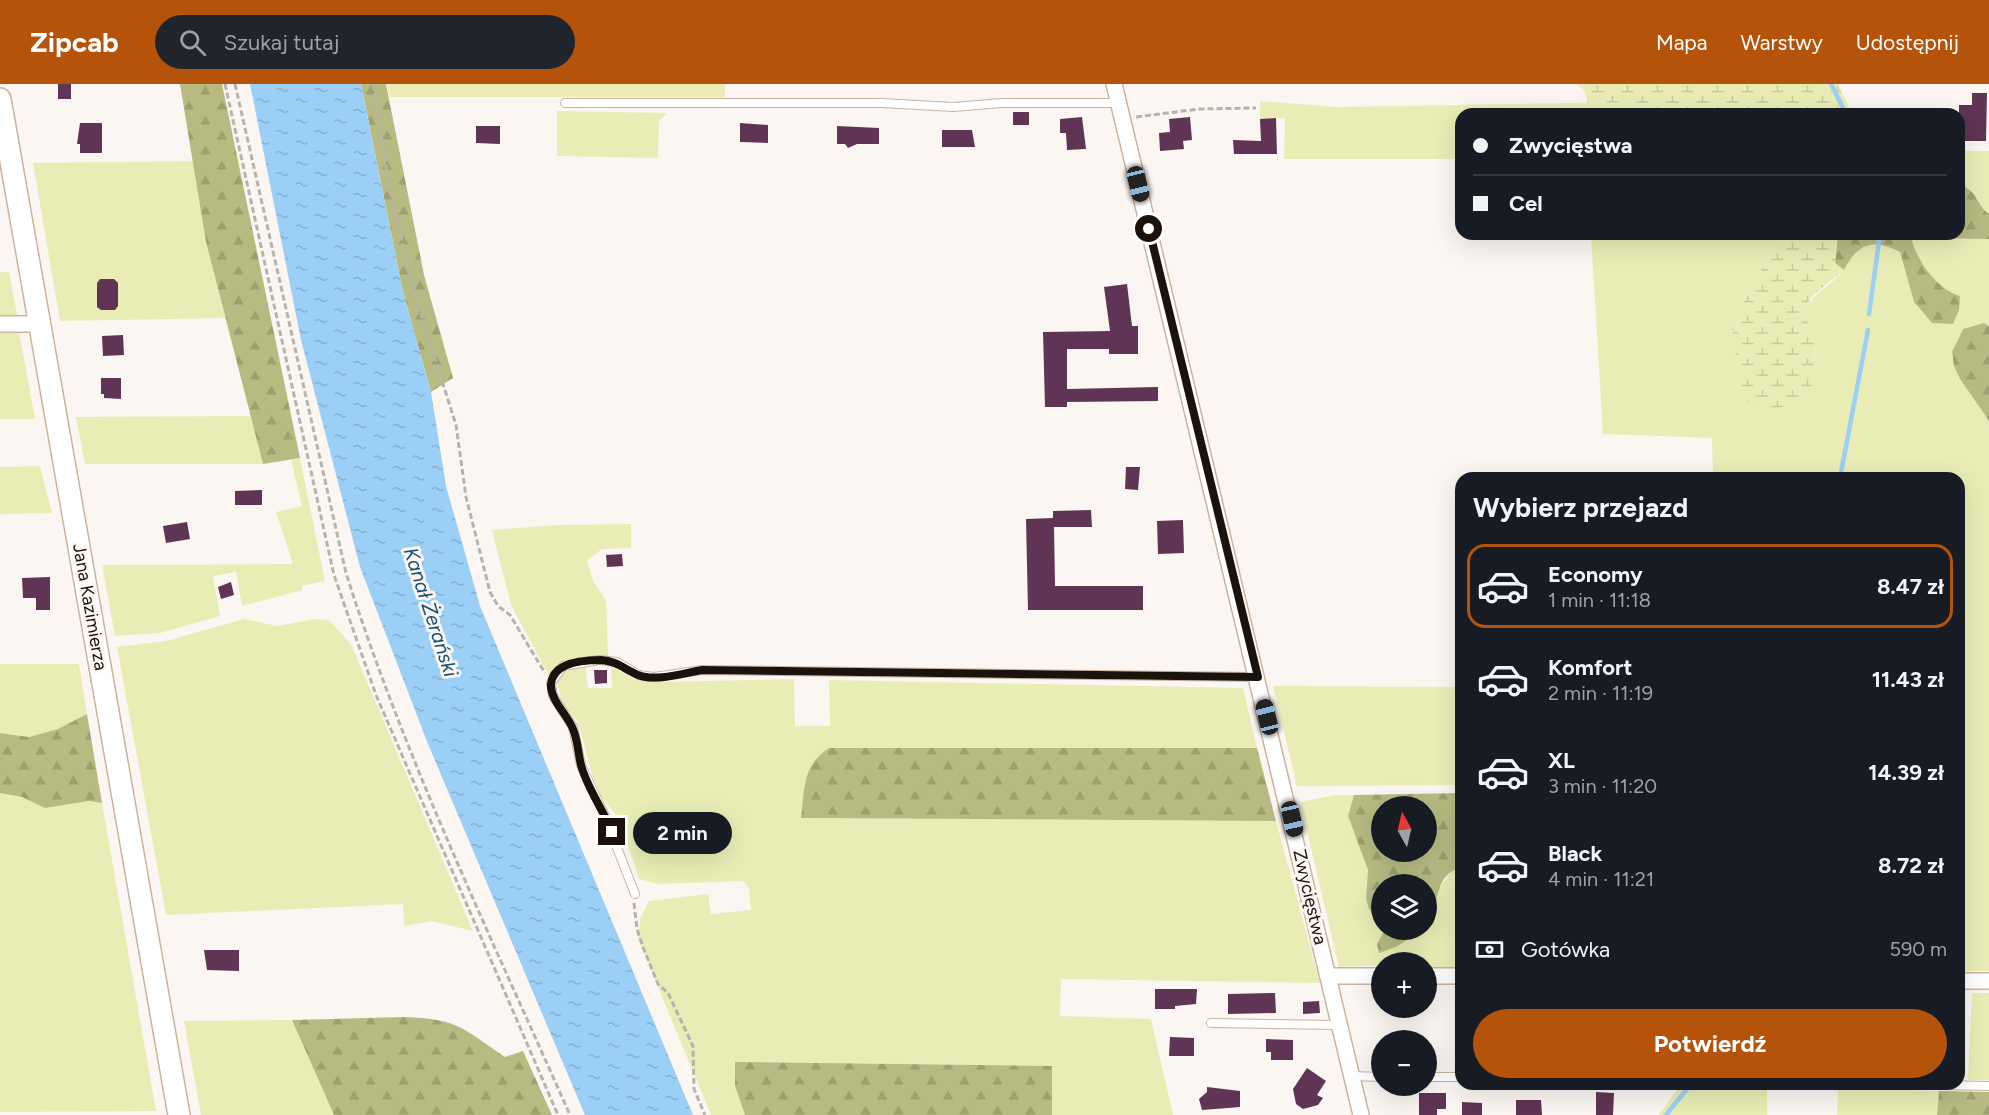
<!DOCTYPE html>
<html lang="pl">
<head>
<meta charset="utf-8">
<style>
	:root { --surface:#171b24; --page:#20242c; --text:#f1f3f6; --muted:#9ea1a6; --line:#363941; --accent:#b45309 }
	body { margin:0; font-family:Figtree,sans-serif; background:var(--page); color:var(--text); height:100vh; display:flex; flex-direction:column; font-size:22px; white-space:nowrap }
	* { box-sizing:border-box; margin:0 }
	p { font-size:20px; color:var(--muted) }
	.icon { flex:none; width:33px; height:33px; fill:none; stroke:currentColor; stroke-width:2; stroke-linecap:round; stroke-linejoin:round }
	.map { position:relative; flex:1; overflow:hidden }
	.panel { position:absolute; left:1455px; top:388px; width:510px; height:618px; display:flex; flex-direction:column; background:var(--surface); border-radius:18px; box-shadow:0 6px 24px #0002 }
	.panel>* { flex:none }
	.hud { position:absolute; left:1455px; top:24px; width:510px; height:132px; border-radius:18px; box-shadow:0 6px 24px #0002; display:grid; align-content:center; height:132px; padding:0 18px; background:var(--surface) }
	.needle { width:39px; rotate:352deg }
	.tools { position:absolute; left:1371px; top:712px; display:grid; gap:12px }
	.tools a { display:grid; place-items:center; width:66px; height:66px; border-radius:50%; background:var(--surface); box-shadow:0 6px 24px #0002; font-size:30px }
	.end { position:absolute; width:27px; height:27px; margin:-14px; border:8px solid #1b120b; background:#fff; box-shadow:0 0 0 3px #fff }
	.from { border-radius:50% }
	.bubble { position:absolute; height:42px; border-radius:21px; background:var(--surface); box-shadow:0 6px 24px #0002; font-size:20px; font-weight:700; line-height:42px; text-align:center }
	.car { position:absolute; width:18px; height:36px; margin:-18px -9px; border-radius:8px; box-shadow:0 0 4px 2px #0007; background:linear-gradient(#222 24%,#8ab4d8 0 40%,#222 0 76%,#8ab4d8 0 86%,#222 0) }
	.hud b { display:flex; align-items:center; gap:21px; height:57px; font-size:22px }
	.hud b+b { border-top:2px solid var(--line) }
	.hud i { width:15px; height:15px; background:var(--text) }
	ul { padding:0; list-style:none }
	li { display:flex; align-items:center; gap:18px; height:84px; margin:0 12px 9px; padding:0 6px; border:3px solid transparent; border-radius:18px }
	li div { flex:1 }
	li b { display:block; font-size:22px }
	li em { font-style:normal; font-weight:700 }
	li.current { border-color:var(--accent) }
	li>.icon { width:54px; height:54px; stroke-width:1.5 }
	h2 { padding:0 18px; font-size:27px; line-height:72px }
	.pay { display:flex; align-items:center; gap:15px; height:66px; padding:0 18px; font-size:22px }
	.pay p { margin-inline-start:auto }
	.primary-button { display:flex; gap:12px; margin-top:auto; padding:12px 18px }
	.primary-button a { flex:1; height:69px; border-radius:36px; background:var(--accent); color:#fff; font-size:24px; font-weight:700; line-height:69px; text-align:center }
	header { display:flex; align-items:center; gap:36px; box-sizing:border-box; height:84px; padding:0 30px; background:var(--accent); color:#fff }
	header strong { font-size:28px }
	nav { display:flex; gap:33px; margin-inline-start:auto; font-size:21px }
	.search { width:420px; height:54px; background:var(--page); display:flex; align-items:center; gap:15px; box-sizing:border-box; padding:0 21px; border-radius:33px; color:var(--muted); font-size:22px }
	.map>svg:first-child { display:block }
	.green { fill:#e9edb5 }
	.forest { fill:url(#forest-firs); fill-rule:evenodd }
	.wetland { fill:url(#wetland-marsh) }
	.water { fill:url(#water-ripples) }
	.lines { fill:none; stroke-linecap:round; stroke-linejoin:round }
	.stream { stroke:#9bcff5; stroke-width:4.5 }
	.building { fill:#5f3454 }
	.lane-casing { stroke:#ccb39e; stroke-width:10 }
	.street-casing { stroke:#ccb39e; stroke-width:18 }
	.secondary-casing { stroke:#ccb39e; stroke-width:24 }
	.path { stroke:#b8b2ac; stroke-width:3; stroke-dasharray:6 3; stroke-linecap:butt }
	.lane { stroke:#fff; stroke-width:8 }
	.street { stroke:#fff; stroke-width:15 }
	.secondary { stroke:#fff; stroke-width:21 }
	.route { stroke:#1b120b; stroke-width:8 }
	.labels { text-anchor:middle; stroke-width:6; stroke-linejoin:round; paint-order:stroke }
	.street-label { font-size:18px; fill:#1b120b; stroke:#fbf6f1 }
	.water-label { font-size:20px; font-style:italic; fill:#144f74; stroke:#fbf6f1 }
</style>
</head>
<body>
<header>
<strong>Zipcab</strong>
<div class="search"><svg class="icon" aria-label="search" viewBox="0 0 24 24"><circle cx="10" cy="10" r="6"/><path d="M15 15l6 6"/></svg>Szukaj tutaj</div>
<nav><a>Mapa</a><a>Warstwy</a><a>Udostępnij</a></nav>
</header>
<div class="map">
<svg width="1989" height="1031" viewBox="0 0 1989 1031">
	<defs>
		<pattern id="forest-firs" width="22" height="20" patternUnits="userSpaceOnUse" patternTransform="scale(1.5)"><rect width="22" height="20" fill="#b7bb82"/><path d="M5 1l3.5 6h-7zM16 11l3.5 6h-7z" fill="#9da06f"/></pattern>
		<pattern id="wetland-marsh" width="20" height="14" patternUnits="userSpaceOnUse" patternTransform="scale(1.5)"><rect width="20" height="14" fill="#e9edb5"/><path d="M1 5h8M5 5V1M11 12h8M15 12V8" fill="none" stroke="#c7ca9a"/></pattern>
		<pattern id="water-ripples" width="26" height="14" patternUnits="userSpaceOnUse" patternTransform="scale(1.5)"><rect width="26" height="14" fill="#9bcff5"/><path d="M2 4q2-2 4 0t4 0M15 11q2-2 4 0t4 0" fill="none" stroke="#85b1d1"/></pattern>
	</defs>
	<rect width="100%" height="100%" fill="#fbf6f1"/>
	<!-- green -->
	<g class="green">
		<path d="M387 0H725V13H390Z"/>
		<path d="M1260 17 1336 23 1632 18 1634 30H1461V75H1284L1285 34 1260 35Z"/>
		<path d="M557 27 667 29 659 37 658 74 557 72Z"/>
		<path d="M1959 67H1989V130C1975 120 1980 108 1959 100Z"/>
		<path d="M194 77 206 158 225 234 60 237 33 79Z"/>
		<path d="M1591 150H1778L1776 159 1732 240 1740 307 1809 312 1814 292 1816 259 1803 227C1816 207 1829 203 1843 187 1846 183 1848 178 1850 174 1862 155 1883 159 1900 168L1914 218 1932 239 1957 231 1960 212C1937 205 1919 179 1912 157L1915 154 1989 155V242L1984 239 1963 245 1956 258 1960 295 1989 337V887H1959V394H1713L1712 354 1603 350Z"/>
		<path d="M0 188H9L18 236 0 237Z"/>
		<path d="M0 247H19L35 335H0Z"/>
		<path d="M251 332 263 380H85L76 333Z"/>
		<path d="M300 374 325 497 302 502 303 506 242 522 236 488 213 492 220 532 160 549 115 552 102 481 293 480 276 428 302 422 291 376Z"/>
		<path d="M40 382 52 429 0 430V383Z"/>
		<path d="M631 440V464L602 465 587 476 593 497 606 516 608 572C582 573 566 571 549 592L511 521 492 446 558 441Z"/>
		<path d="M244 535 277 542 315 535 329 536 351 560 473 847 431 837 404 842 403 820 166 831 117 563 166 557Z"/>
		<path d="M0 580H79L87 630 58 645 29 653 0 649Z"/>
		<path d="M585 582 588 604H612L611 582 634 595 657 598 794 595 795 642H830L829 596 1243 604 1257 664 801 734 1276 737 1320 899 1061 895 1060 932 1151 935 1173 1031H1052V982L735 978V1002L745 1031H711L638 855 640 835 649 817 708 810 711 830 751 826 749 805 743 797 658 800 639 795 619 734 601 713 592 690 581 649 577 637 561 617 557 596 568 585Z"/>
		<path d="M1273 602 1461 603V701L1297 702Z"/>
		<path d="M0 709 22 713 45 724 89 717 102 719 156 1027 0 1028Z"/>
		<path d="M1335 711H1354L1348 732 1368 786 1366 814 1381 839 1382 846 1385 848C1410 850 1415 851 1434 839L1437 807 1452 787 1461 784V883H1427L1426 879 1339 883 1300 718Z"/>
		<path d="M1972 909H1989V996H1968Z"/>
		<path d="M292 936 334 1031H201L184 937Z"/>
		<path d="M1680 1001H1767V1031H1659Z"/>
		<path d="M1838 1005 1939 1007 1937 1031H1837Z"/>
	</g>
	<!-- forest -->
	<g class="forest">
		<path d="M180 0H222L300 374 263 380 206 158Z"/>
		<path d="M361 0H386L424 191 453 294 431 308 403 208Z"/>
		<path d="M1959 100C1980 108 1975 120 1989 130V155L1915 154 1912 157C1919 179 1937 205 1960 212L1959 226 1953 240 1932 239 1914 218 1900 168C1873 154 1858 159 1844 186L1835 179 1838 150H1959Z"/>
		<path d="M1984 239 1989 242V337L1960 295 1954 282 1952 268 1963 245Z"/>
		<path d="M87 630 102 719 89 717 45 724 22 713 0 709V649L29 653 58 645Z"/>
		<path d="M829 664H1257L1276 737 801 734C805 704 802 682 829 664Z"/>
		<path d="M1461 709V784C1436 789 1436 818 1434 839L1427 844 1426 801H1382L1381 839 1369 825 1366 814 1368 786 1348 732 1354 711ZM1382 723H1426V768H1382Z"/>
		<path d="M1385 846H1422L1396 863 1379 869 1377 860Z"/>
		<path d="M404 933C459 935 462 944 505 973L523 967 552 1031H334L292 936Z"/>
		<path d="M735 978 1052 982V1031H745L735 1002Z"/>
		<path d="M1939 1007 1989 1008V1031H1937Z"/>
	</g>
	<!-- wetland -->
	<g class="wetland">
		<path d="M1576 0H1838L1852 30H1634L1632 18 1588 19 1584 6Z"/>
		<path d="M1778 150H1838L1835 179 1844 186 1813 211 1803 227 1816 259 1814 292 1809 312 1801 318 1770 326 1749 320 1740 307 1732 240 1776 159Z"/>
	</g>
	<!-- water -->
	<path class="water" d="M250 0H361L403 208 431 308 446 402 480 522 693 1031H585L428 660 360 483 301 256Z"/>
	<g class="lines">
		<!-- stream -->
		<g class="stream">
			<path d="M1831 0 1846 30"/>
			<path d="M1869 230 1880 150"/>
			<path d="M1840 394 1868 246"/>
			<path d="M1666 1031 1691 1000"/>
		</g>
	</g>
	<!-- building -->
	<g class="building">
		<rect x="58" y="0" width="13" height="15"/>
		<path d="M1972 9H1987L1986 57H1965V42H1959V21H1972Z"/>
		<rect x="1013" y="28" width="16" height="13"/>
		<path d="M1082 33 1086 65 1067 66 1066 49H1060V35Z"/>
		<path d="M1190 33 1192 56 1183 57 1184 65 1160 67 1159 49 1170 48 1169 35Z"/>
		<path d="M1276 34 1277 70H1234L1233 56 1261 57 1260 35Z"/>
		<path d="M80 39H102V69H80V60H77Z"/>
		<path d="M740 39 768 41V59L740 58Z"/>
		<path d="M476 42H500V60L476 59Z"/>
		<path d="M837 42 879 44V60H857L848 64 845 60H837Z"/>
		<path d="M942 46H972L975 63H942Z"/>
		<path d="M100 195H114L118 199V222L115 226H101L97 223V199Z"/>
		<path d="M1127 200 1132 242H1138V270H1109V265H1067V305L1158 303V317L1067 318V323H1045L1043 248 1110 247 1104 203Z"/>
		<path d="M123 251 124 271 103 272 102 252Z"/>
		<path d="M101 294H121V315L104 314V310H101Z"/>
		<path d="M1126 383H1140L1138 406 1125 405Z"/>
		<path d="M262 406V421H235V407Z"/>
		<path d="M1091 426 1092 443H1054L1055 502H1143V526H1028L1026 435 1053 434V427Z"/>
		<path d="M1183 436 1184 469 1158 470 1157 437Z"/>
		<path d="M187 438 190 455 166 459 163 442Z"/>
		<path d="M622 470 623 482 607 483 606 471Z"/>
		<path d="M50 493V526H36V514H23L22 494Z"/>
		<path d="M231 498 234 511 221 515 218 503Z"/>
		<path d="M594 586H607V599L595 600Z"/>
		<path d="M204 866H239V887L207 886Z"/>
		<path d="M1155 905H1197L1196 920 1175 922V925H1155Z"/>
		<path d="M1275 909 1276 929 1228 930V910Z"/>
		<path d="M1319 917 1320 929 1303 930V918Z"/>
		<path d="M1170 953 1194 954V972H1169Z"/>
		<path d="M1266 955 1293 956V976H1271V968H1266Z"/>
		<path d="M1307 984 1326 997 1317 1011 1323 1014 1318 1021 1303 1025 1296 1020 1293 1005Z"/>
		<path d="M1207 1003 1240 1007V1023L1202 1026 1199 1015 1207 1008Z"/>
		<path d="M1596 1008 1614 1009 1613 1031H1596Z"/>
		<path d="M1419 1009H1446V1025H1437V1031H1419Z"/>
		<path d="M1516 1016H1541L1542 1031H1516Z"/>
		<path d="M1462 1018 1482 1019V1031H1462Z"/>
	</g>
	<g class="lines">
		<defs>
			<g id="lane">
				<path d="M565 19H881L954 23 1001 19H1118"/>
				<path d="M635 810 604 730 581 681 573 643 553 612 551 599 563 582 599 576 617 578 639 591 654 593 702 586 1256 593"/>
				<path d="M1211 939 1339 941"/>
				<path d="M1352 992 1382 993"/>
				<path d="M1426 993H1461"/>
				<path d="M1894 1000 1989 1002"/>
			</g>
			<g id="street">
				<path d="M1114 0 1361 1031"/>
				<path d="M0 240H41"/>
				<path d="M1329 892H1382"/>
				<path d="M1426 892H1461"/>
				<path d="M1959 897H1989"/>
			</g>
			<path id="secondary" d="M0 15 179 1031"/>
		</defs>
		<!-- lane casing -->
		<use href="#lane" class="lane-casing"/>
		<!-- street casing -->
		<use href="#street" class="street-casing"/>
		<!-- secondary casing -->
		<use href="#secondary" class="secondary-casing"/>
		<!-- path -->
		<g class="path">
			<path d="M225 0 334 491 376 611 558 1031"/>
			<path d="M235 0 346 489C405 675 491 853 570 1031"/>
			<path d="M373 0 389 102 413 205 456 341 466 413 490 508 498 522 510 531 545 589"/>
			<path d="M1136 33 1199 25 1256 24"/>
			<path d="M634 819 637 845 643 863 658 900 668 909 693 962 694 1005 705 1031"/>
		</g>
		<!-- lane -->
		<use href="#lane" class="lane"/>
		<!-- street -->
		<use href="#street" class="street"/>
		<!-- secondary -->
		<use href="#secondary" class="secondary"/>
	</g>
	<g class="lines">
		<!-- route -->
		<path class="route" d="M612 748C603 725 587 704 581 681 578 669 578 657 573 645 567 630 550 616 551 600 553 578 584 576 601 576 617 577 624 585 638 591 656 598 684 589 702 586L1258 593 1149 145"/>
	</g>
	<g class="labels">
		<!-- street labels -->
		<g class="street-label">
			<text transform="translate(90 523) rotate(80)" y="6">Jana Kazimierza</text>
			<text transform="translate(1310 813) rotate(77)" y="6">Zwycięstwa</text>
		</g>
		<!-- water labels -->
		<g class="water-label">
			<text transform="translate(431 528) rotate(72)" y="7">Kanał Żerański</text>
		</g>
	</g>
</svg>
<div class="tools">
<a><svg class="needle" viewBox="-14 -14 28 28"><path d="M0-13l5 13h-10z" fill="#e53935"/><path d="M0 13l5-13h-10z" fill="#9ea1a6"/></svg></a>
<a><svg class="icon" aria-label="layers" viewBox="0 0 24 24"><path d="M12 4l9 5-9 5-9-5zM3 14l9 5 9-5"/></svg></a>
<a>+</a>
<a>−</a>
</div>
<i class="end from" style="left:1149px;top:145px"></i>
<i class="end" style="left:612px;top:748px"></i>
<div class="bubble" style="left:633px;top:728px;width:99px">2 min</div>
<i class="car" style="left:1138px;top:100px;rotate:166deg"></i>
<i class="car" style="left:1267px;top:633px;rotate:346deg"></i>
<i class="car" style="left:1292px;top:735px;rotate:167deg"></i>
<div class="hud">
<b><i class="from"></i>Zwycięstwa</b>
<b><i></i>Cel</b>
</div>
<section class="panel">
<h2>Wybierz przejazd</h2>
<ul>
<li class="current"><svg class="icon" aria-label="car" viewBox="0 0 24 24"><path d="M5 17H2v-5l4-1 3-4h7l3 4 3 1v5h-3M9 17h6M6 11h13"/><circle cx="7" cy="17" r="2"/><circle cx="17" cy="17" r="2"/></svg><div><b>Economy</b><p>1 min · 11:18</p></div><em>8.47 zł</em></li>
<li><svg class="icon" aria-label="car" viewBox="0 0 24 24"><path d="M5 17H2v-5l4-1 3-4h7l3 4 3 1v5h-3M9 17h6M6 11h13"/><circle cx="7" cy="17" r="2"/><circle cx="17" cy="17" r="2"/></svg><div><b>Komfort</b><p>2 min · 11:19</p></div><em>11.43 zł</em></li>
<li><svg class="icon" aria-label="car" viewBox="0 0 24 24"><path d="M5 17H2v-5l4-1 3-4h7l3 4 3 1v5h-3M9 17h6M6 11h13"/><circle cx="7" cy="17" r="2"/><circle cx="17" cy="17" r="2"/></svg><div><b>XL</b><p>3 min · 11:20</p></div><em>14.39 zł</em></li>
<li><svg class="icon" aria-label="car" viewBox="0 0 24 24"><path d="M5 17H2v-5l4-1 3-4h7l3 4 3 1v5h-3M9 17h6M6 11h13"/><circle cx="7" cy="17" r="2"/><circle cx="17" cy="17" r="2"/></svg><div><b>Black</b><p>4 min · 11:21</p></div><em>8.72 zł</em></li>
</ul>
<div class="pay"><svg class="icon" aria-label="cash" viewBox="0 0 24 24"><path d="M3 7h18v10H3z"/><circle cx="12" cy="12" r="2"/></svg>Gotówka<p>590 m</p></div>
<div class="primary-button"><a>Potwierdź</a></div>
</section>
</div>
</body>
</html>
